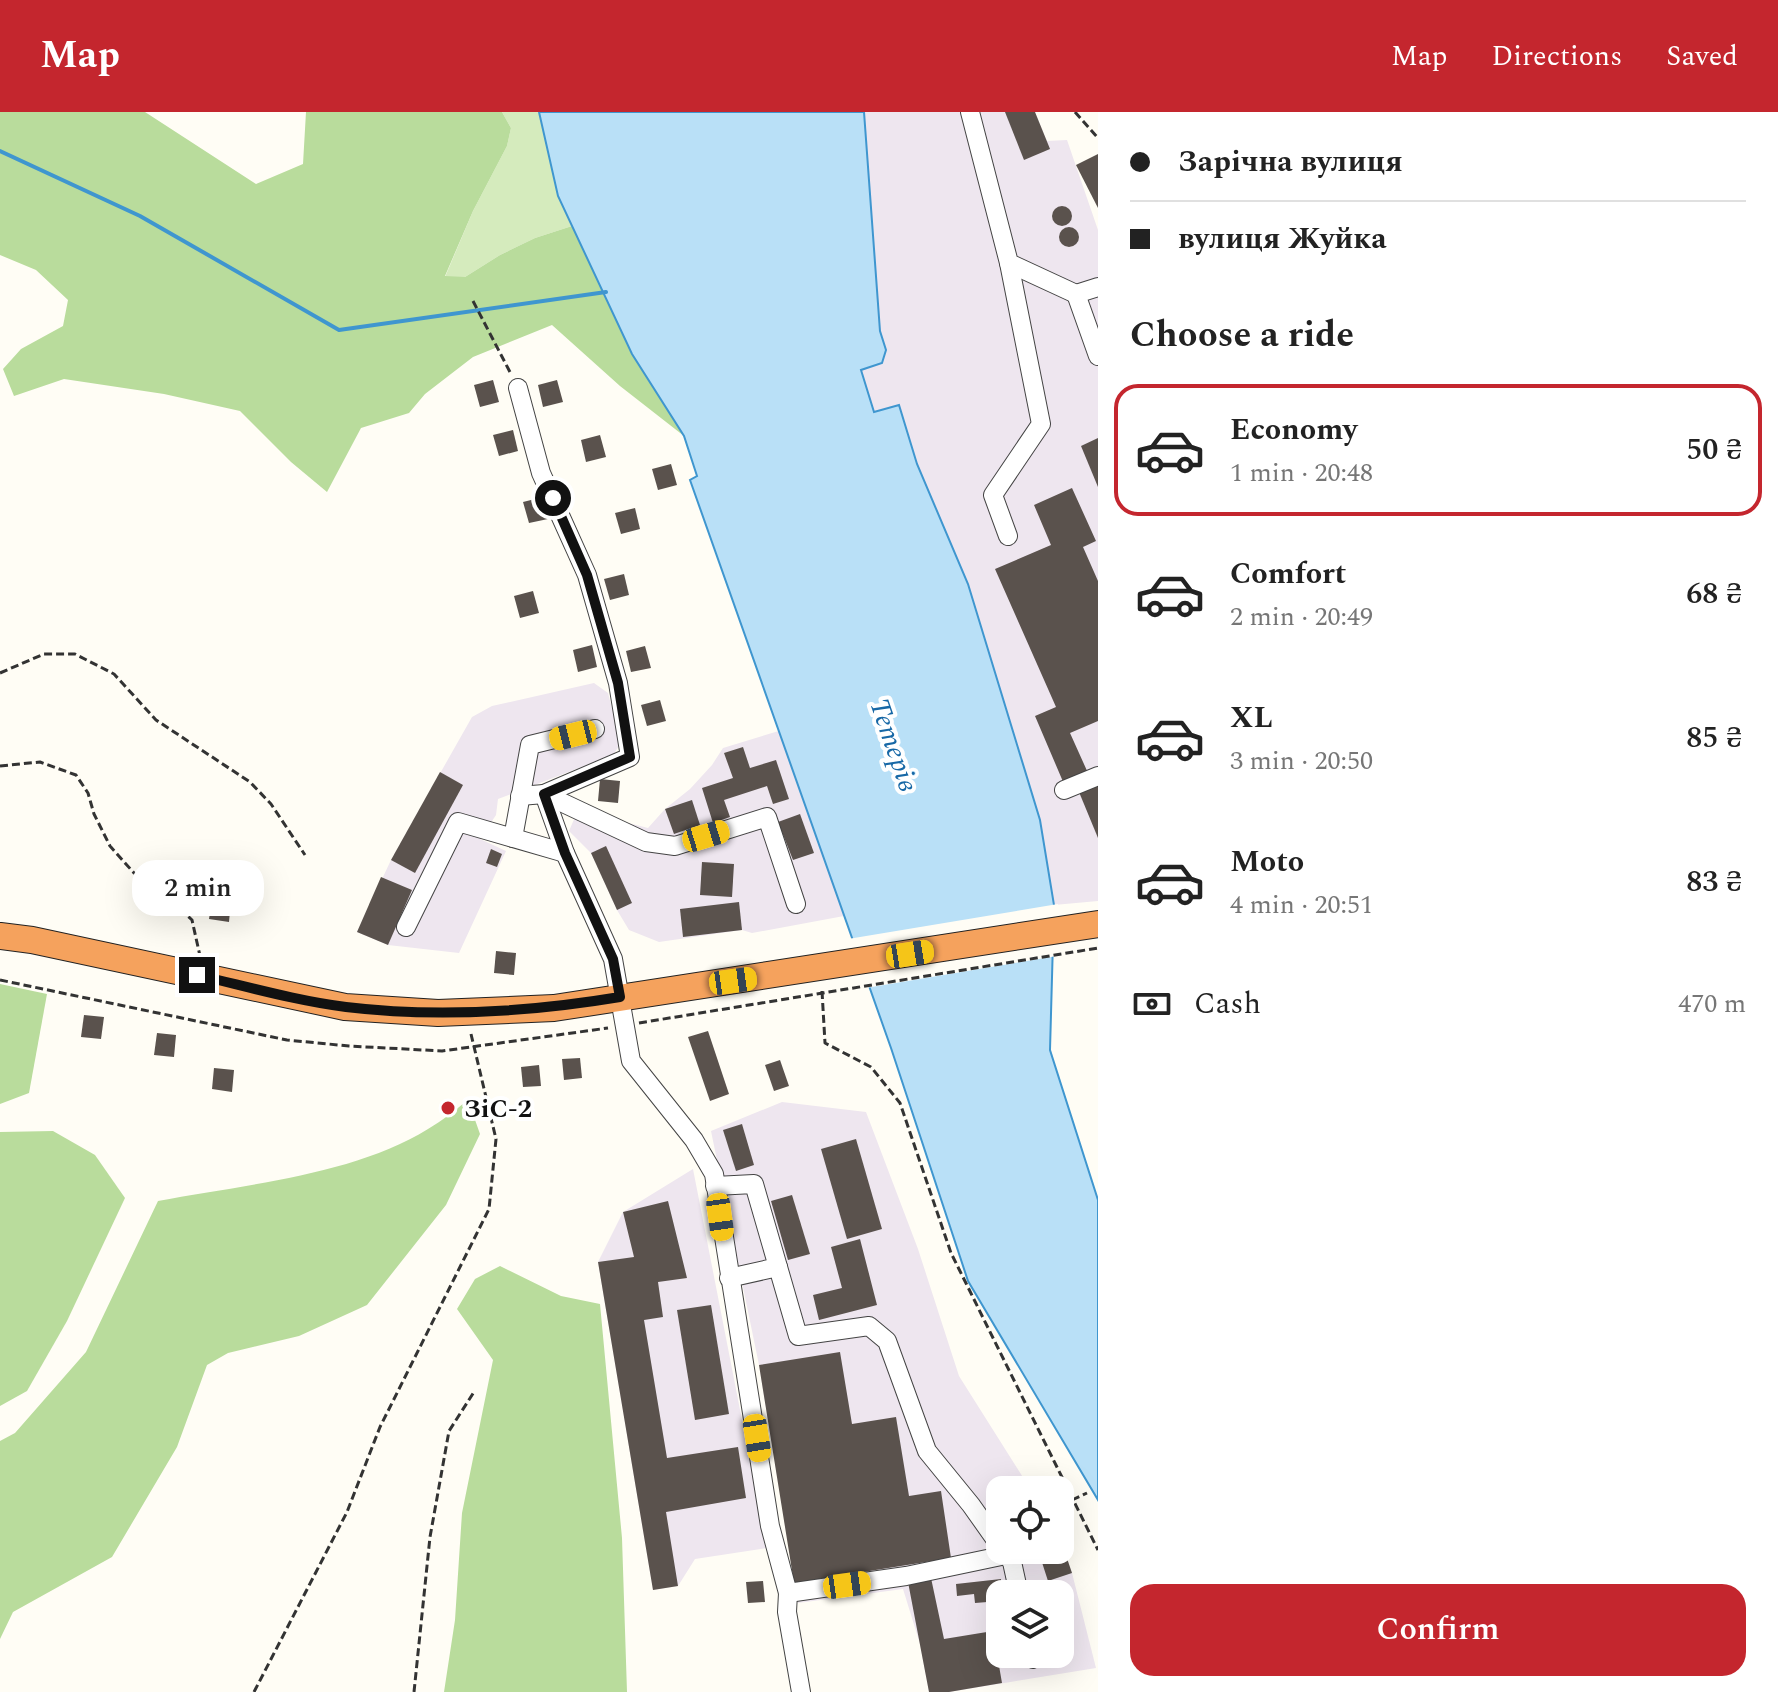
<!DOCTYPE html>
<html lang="en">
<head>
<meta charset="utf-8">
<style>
	:root { --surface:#fff; --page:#f2f2f2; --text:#222; --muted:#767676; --line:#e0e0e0; --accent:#c4262e }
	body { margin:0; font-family:Spectral,serif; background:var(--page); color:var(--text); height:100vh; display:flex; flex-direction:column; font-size:30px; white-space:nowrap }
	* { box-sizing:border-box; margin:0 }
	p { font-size:26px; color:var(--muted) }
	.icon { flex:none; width:44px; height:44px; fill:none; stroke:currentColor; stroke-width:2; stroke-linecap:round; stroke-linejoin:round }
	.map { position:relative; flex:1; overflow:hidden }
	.drawer { display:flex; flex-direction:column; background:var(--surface); width:680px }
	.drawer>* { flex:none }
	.top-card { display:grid; align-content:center; height:176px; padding:0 32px; background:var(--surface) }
	.tools { position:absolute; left:986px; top:1364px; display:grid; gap:16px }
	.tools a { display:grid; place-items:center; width:88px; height:88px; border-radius:16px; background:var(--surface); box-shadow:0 8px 32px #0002; font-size:40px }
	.end { position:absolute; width:36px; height:36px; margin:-18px; border:10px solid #111; background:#fff; box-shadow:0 0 0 4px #fff }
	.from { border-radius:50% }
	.bubble { position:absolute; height:56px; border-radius:24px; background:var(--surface); box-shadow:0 8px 32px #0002; font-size:26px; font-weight:600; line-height:56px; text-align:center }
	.car { position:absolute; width:24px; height:48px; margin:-24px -12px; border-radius:10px; box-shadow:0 0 6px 2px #0007; background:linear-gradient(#f5c518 24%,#345 0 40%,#f5c518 0 76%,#345 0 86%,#f5c518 0) }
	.top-card b { display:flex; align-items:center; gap:28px; height:76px; font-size:30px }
	.top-card b+b { border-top:2px solid var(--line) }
	.top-card i { width:20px; height:20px; background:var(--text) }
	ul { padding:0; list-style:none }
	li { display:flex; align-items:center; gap:24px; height:132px; margin:0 16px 12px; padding:0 16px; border:4px solid transparent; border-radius:24px }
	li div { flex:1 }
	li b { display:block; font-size:30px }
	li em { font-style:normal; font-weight:600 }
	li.current { border-color:var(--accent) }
	li>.icon { width:72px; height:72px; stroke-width:1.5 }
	h2 { padding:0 32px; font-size:36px; line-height:96px }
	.pay { display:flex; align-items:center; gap:20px; height:88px; padding:0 32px; font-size:30px }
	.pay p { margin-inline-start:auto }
	.primary-button { display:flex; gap:16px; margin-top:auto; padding:16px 32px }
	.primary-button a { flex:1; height:92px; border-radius:24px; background:var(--accent); color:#fff; font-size:32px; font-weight:600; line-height:92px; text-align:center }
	header { display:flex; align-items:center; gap:48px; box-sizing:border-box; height:112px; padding:0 40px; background:var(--accent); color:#fff }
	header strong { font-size:38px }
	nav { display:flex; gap:44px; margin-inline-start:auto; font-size:28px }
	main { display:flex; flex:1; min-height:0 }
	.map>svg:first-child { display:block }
	.industrial { fill:#eee6ef; fill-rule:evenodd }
	.green { fill:#d5ebbd }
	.forest { fill:#b9dc9c }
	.water { fill:#b9e0f7; stroke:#3f96cf; stroke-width:2 }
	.pier { fill:#fffdf5 }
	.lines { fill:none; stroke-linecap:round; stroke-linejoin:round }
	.stream { stroke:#3f96cf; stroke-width:4 }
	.building { fill:#5a524d }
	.minor-casing { stroke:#444; stroke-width:20 }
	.highway-casing { stroke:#222; stroke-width:28 }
	.path { stroke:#333; stroke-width:3; stroke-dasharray:8 4; stroke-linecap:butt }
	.minor { stroke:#fff; stroke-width:18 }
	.highway { stroke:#f5a25d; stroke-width:26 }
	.route { stroke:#111; stroke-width:10 }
	.poi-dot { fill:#c4262e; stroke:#fff; stroke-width:3 }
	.labels { text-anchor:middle; stroke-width:8; stroke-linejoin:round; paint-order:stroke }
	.poi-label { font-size:26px; font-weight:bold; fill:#111; stroke:#fff; text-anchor:start }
	.water-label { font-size:28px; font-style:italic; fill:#1768a6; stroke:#fff }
</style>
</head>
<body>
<header>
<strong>Map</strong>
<nav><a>Map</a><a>Directions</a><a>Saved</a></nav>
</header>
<main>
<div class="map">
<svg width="1098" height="1580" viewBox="0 0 1098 1580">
	<rect width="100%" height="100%" fill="#fffdf5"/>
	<!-- industrial -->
	<g class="industrial">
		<path d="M864 0H1035L1047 29 1067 28 1098 118V789L1054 793 1037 698 968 472 917 352 899 294 874 300 861 257 882 251 886 238 880 219Z"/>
		<path d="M594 571 608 581 621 631 613 643 498 687 496 703 480 727 506 739 459 841 388 833 357 820 391 748 472 605 492 594Z"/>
		<path d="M782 618 844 804 752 821 742 818 659 830 629 818 617 798 591 741 569 719 578 698 648 716 665 697 690 677 712 653 723 636Z"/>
		<path d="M782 990 866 1000 918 1137 959 1264 1031 1378H1000V1438H1060V1425L1072 1461 1096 1556 949 1580H929L920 1532 903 1477 798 1491 759 1253 711 1019ZM1000 1482H1060V1542H1000Z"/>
		<path d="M693 1057 767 1436 695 1447 678 1474 653 1478 598 1150 623 1100Z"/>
	</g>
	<!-- green -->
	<path class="green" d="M502 0H539L558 84 572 114 535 126 500 143 465 165H445L473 99 507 34 511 16Z"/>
	<!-- forest -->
	<g class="forest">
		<path d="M0 0H145L256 72 303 52 306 0H502L511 16 507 34 473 99 445 164 465 165 500 143 535 126 572 114 632 242 684 324 620 274 552 213 473 245 425 282 409 301 361 316 327 380 291 350 240 299 164 282 64 267 14 284 3 257 21 237 63 214 68 188 36 158 0 143Z"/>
		<path d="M0 872 47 882 29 981 0 992Z"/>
		<path d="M468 988 480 1022 446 1093 367 1193 299 1224 228 1241 207 1253 177 1335 112 1445 13 1500 0 1527V1329L15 1321 86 1240 158 1089C243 1073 354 1063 428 1017 442 1009 455 998 468 988Z"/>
		<path d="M53 1019 95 1043 125 1086 67 1209 27 1279 0 1294V1020Z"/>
		<path d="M500 1154 561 1184 600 1192 622 1426 627 1580H444L455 1508 462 1401 493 1248 457 1197 475 1167Z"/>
	</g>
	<!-- water -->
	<path class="water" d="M539 0H864L880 219 886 238 882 251 861 258 874 300 899 293 917 352 968 472 1040 708 1054 793 1050 938 1098 1088V1388L968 1169 891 936 690 368 697 364 684 324 632 242 558 84Z"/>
	<!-- pier -->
	<path class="pier" d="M1058 792 1057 844 866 876 848 827Z"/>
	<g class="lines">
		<!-- stream -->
		<path class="stream" d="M0 39 140 104 339 218 606 180"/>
	</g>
	<!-- building -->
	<g class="building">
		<path d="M1005 0H1035L1050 37 1024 48Z"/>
		<path d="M1098 42V96L1076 53Z"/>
		<circle cx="1062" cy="104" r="10"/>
		<circle cx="1069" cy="125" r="10"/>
		<path d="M493 268 499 290 480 295 474 273Z"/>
		<path d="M557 268 563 290 543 295 538 273Z"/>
		<path d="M513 318 518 339 499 344 493 323Z"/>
		<path d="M600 323 606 345 586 350 581 328Z"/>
		<path d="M1098 326V375L1081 334Z"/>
		<path d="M671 352 677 373 658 378 652 357Z"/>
		<path d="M1072 376 1096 429 1083 435 1098 469V609L1070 621 1088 661 1064 672 1035 604 1056 595 995 457 1051 433 1034 393Z"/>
		<path d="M543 385 548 407 529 411 523 390Z"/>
		<path d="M635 396 640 417 621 422 615 401Z"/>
		<path d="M624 462 629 483 610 488 604 467Z"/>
		<path d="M533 479 539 501 520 506 514 484Z"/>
		<path d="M592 533 597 555 578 560 573 538Z"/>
		<path d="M645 534 651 556 631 560 626 539Z"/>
		<path d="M660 588 666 609 647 614 641 593Z"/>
		<path d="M743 635 750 656 776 648 789 687 773 692 767 674 724 688 730 705 713 711 702 676 733 666 724 641Z"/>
		<path d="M440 660 463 673 415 761 391 748Z"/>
		<path d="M600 667 620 669 618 691 598 689Z"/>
		<path d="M1098 672V726L1079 680Z"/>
		<path d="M692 688 700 713 674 722 665 697Z"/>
		<path d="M800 702 814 741 793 748 778 710Z"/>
		<path d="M606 734 632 791 617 798 591 741Z"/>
		<path d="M491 737 502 742 497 755 486 751Z"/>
		<path d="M702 750 734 752 732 785 700 783Z"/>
		<path d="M381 765 412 778 388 833 357 820Z"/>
		<path d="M212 786 231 788 229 810 209 807Z"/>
		<path d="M739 790 742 818 683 825 680 797Z"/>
		<path d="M496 839 516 841 514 863 494 861Z"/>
		<path d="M84 903 104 905 101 927 81 925Z"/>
		<path d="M708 919 729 982 710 989 688 925Z"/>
		<path d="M157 921 176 923 174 945 154 943Z"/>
		<path d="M580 946 582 966 564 968 562 947Z"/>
		<path d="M780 948 789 974 774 979 765 953Z"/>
		<path d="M539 953 541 974 523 975 521 955Z"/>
		<path d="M214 956 234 958 232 980 212 977Z"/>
		<path d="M742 1012 754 1053 736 1059 723 1018Z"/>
		<path d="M856 1027 882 1117 847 1127 821 1037Z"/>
		<path d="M792 1083 810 1142 788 1148 771 1089Z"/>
		<path d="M668 1089 687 1166 658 1170 663 1205 644 1208 667 1346 738 1335 746 1386 666 1400 678 1474 653 1478 598 1150 634 1145 623 1100Z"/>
		<path d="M860 1127 877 1193 819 1208 813 1183 842 1176 831 1135Z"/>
		<path d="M711 1193 729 1302 695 1308 677 1198Z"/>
		<path d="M840 1240 852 1312 896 1305 909 1384 941 1379 951 1446 794 1471 759 1253Z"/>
		<path d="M1060 1426 1072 1461 1048 1469 1038 1438H1060Z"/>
		<path d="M931 1466 944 1527 993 1519 1002 1571 949 1580H929L908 1470Z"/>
		<path d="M1001 1467 1002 1482H1000V1489L975 1491 974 1482 957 1484 956 1472Z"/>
		<path d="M763 1469 765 1490 748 1491 746 1470Z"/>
	</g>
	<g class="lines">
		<defs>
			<g id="minor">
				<path d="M970 0 1009 151 1076 182"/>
				<path d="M1098 175 1076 182 1098 244"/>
				<path d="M518 276 541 361 587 463 618 571 630 645 544 682 565 741 613 847 631 949 694 1028 714 1062 770 1414 788 1481 906 1464 1006 1443"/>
				<path d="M1008 424 993 383 1041 312 1009 151"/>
				<path d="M1064 678 1098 664"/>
				<path d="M520 684 544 682 646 730 675 734 767 705 796 792"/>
				<path d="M513 726 530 633 595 617"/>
				<path d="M406 815 458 710 565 741"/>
				<path d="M715 1074 754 1072 778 1155 729 1166"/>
				<path d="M778 1155 798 1224 869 1214 887 1229 927 1339 971 1393 1000 1434"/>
				<path d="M1003 1438 1012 1450 1019 1482"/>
				<path d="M788 1481 787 1500 801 1580"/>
				<path d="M1032 1542 1033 1547"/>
			</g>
			<path id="highway" d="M0 824 32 828 345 895 438 901 554 896 1098 812"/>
		</defs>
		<!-- minor casing -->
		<use href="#minor" class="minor-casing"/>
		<!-- highway casing -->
		<use href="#highway" class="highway-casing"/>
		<!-- path -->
		<g class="path">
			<path d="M1075 0 1098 26"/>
			<path d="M473 189 511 262"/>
			<path d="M0 561 44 542H75L114 562 156 608 250 670 271 692 305 743"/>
			<path d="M0 654 40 650 76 663 88 681 94 702 110 734 134 761 154 773 192 808 200 844"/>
			<path d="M0 868 287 928 349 934 442 939 608 916"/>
			<path d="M822 879 825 931 871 955 900 991 951 1141 1098 1438"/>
			<path d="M639 911 1098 836"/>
			<path d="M1072 1388 1087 1381"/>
			<path d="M254 1580 347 1400 380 1315 489 1097 496 1027 471 922"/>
			<path d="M414 1580 430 1425 449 1319 474 1280"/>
		</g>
		<!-- minor -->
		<use href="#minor" class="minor"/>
		<!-- highway -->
		<use href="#highway" class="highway"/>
	</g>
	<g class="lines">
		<!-- route -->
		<path class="route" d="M197 863C245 874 297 889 346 895 437 906 530 900 620 885L613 847 565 741 544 682 630 645 618 571 587 463 553 386"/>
	</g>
	<!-- markers -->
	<circle class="poi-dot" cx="448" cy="996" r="8"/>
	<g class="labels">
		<!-- poi labels -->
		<g class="poi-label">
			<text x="464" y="1005">ЗіС-2</text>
		</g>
		<!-- water labels -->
		<g class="water-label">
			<text transform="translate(895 633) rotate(71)" y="10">Тетерів</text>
		</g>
	</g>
</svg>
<div class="tools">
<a><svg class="icon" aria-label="locate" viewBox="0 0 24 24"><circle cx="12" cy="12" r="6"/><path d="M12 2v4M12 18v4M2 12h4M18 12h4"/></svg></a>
<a><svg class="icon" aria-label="layers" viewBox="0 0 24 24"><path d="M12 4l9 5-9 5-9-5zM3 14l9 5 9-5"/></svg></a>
</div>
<i class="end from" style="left:553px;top:386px"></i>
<i class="end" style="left:197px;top:863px"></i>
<div class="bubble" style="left:132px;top:748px;width:132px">2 min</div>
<i class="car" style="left:573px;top:623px;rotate:256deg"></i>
<i class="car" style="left:706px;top:724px;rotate:73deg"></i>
<i class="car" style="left:910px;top:842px;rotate:81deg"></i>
<i class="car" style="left:733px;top:869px;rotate:82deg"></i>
<i class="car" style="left:720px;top:1105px;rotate:172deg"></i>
<i class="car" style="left:757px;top:1326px;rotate:171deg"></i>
<i class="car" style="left:847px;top:1473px;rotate:82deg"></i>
</div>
<section class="drawer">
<div class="top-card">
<b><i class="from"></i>Зарічна вулиця</b>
<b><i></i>вулиця Жуйка</b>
</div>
<h2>Choose a ride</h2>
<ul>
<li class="current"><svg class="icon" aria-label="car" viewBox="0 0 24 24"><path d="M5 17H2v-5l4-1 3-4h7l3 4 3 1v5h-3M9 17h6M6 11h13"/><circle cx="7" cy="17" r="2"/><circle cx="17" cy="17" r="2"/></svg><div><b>Economy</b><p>1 min · 20:48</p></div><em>50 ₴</em></li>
<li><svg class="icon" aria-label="car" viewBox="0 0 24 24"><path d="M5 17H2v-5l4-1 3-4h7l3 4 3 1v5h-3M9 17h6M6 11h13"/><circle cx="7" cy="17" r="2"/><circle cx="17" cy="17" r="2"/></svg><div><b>Comfort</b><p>2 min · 20:49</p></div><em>68 ₴</em></li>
<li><svg class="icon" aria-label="car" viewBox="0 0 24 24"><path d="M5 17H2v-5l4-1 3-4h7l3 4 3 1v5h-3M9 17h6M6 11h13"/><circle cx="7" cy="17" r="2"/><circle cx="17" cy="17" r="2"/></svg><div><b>XL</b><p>3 min · 20:50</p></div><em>85 ₴</em></li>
<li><svg class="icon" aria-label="car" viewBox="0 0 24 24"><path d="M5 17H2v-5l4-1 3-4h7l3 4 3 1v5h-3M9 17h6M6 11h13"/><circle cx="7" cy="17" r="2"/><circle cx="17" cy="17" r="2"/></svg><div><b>Moto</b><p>4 min · 20:51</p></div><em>83 ₴</em></li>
</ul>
<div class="pay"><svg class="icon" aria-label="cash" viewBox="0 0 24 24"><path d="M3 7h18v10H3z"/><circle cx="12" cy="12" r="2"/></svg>Cash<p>470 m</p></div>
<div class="primary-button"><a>Confirm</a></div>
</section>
</main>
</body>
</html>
